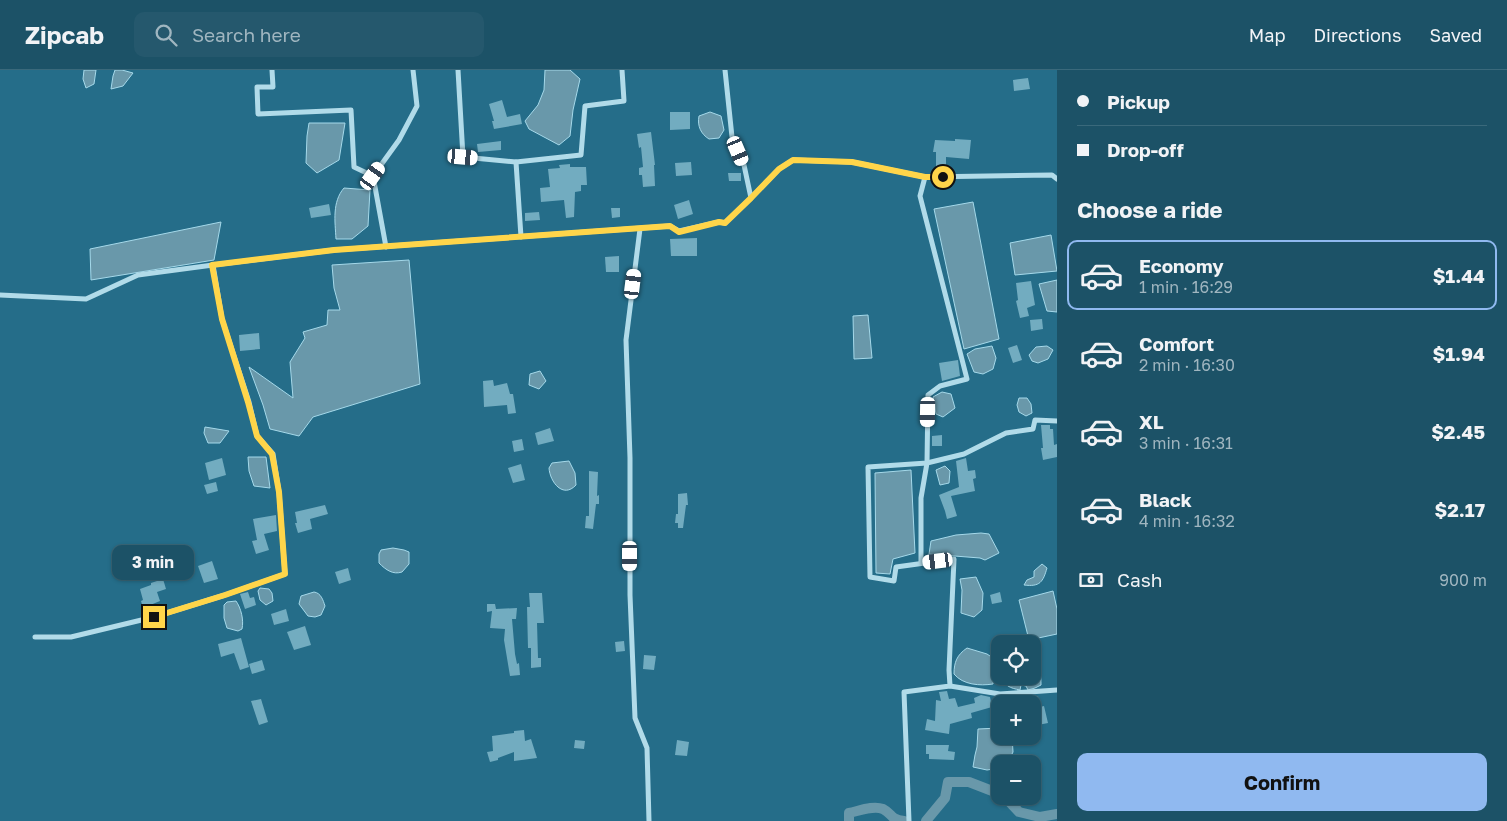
<!DOCTYPE html>
<html lang="en">
<head>
<meta charset="utf-8">
<style>
	:root { --surface:#1c5267; --page:#25586d; --text:#f1f3f6; --muted:#a0b6c0; --line:#3a697b; --accent:#90b9f0 }
	body { margin:0; font-family:"Golos Text",sans-serif; background:var(--page); color:var(--text); height:100vh; display:flex; flex-direction:column; font-size:19px; white-space:nowrap }
	* { box-sizing:border-box; margin:0 }
	p { font-size:16px; color:var(--muted) }
	.icon { flex:none; width:28px; height:28px; fill:none; stroke:currentColor; stroke-width:2; stroke-linecap:round; stroke-linejoin:round }
	.map { position:relative; flex:1; overflow:hidden }
	.drawer { display:flex; flex-direction:column; background:var(--surface); width:450px }
	.drawer>* { flex:none }
	.banner { display:grid; align-content:center; height:110px; padding:0 20px; background:var(--surface) }
	.fabs { position:absolute; left:991px; top:565px; display:grid; gap:10px }
	.fabs a { display:grid; place-items:center; width:50px; height:50px; border-radius:10px; background:var(--surface); box-shadow:0 1px 4px #0004,0 0 0 1px var(--line); font-size:25px }
	.end { position:absolute; width:22px; height:22px; margin:-11px; border:6px solid #ffd54a; background:#111; box-shadow:0 0 0 2px #111 }
	.from { border-radius:50% }
	.bubble { position:absolute; height:35px; border-radius:10px; background:var(--surface); box-shadow:0 1px 4px #0004,0 0 0 1px var(--line); font-size:16px; font-weight:700; line-height:35px; text-align:center }
	.car { position:absolute; width:15px; height:30px; margin:-15px -8px; border-radius:6px; box-shadow:0 0 4px 1px #0007; background:linear-gradient(#fff 24%,#345 0 40%,#fff 0 76%,#345 0 86%,#fff 0) }
	.banner b { display:flex; align-items:center; gap:18px; height:48px; font-size:19px }
	.banner b+b { border-top:1px solid var(--line) }
	.banner i { width:12px; height:12px; background:var(--text) }
	ul { padding:0; list-style:none }
	li { display:flex; align-items:center; gap:15px; height:70px; margin:0 10px 8px; padding:0 10px; border:2px solid transparent; border-radius:10px }
	li div { flex:1 }
	li b { display:block; font-size:19px }
	li em { font-style:normal; font-weight:700 }
	li.on { border-color:var(--accent) }
	li>.icon { width:45px; height:45px; stroke-width:1.5 }
	h2 { padding:0 20px; font-size:22px; line-height:60px }
	.pay { display:flex; align-items:center; gap:12px; height:55px; padding:0 20px; font-size:19px }
	.pay p { margin-inline-start:auto }
	.primary-button { display:flex; gap:10px; margin-top:auto; padding:10px 20px }
	.primary-button a { flex:1; height:58px; border-radius:10px; background:var(--accent); color:#111; font-size:20px; font-weight:700; line-height:58px; text-align:center }
	header { display:flex; align-items:center; gap:30px; box-sizing:border-box; height:70px; padding:0 25px; background:var(--surface); border-bottom:1px solid var(--line) }
	header strong { font-size:24px }
	nav { display:flex; gap:28px; margin-inline-start:auto; font-size:18px }
	.search { width:350px; height:45px; background:var(--page); display:flex; align-items:center; gap:12px; box-sizing:border-box; padding:0 18px; border-radius:10px; color:var(--muted); font-size:19px }
	main { display:flex; flex:1; min-height:0 }
	.map>svg:first-child { display:block }
	.water { fill:#6998aa; stroke:#a5d9ea }
	.lines { fill:none; stroke-linecap:round; stroke-linejoin:round }
	.canal { stroke:#6998aa; stroke-width:10 }
	.building { fill:#72acc0 }
	.minor { stroke:#b1dbe9; stroke-width:5 }
	.route { stroke:#ffd54a; stroke-width:6 }
</style>
</head>
<body>
<header>
<strong>Zipcab</strong>
<div class="search"><svg class="icon" aria-label="search" viewBox="0 0 24 24"><circle cx="10" cy="10" r="6"/><path d="M15 15l6 6"/></svg>Search here</div>
<nav><a>Map</a><a>Directions</a><a>Saved</a></nav>
</header>
<main>
<div class="map">
<svg width="1057" height="751" viewBox="0 0 1057 751">
	<rect width="100%" height="100%" fill="#256d89"/>
	<!-- water -->
	<g class="water">
		<path d="M84 0H96L94 14 86 18 83 9Z"/>
		<path d="M115 0H122L133 3 123 16 111 19 113 6Z"/>
		<path d="M545 0H570L580 9 573 40 570 66 559 75 529 59 525 51 538 35 544 20Z"/>
		<path d="M710 42 721 46 724 60 719 68 709 69C701 64 697 56 699 46Z"/>
		<path d="M309 53H345L339 90 317 103 306 93 307 66Z"/>
		<path d="M344 118 370 120 368 156 352 169H336C335 151 332 132 344 118Z"/>
		<path d="M973 132 999 269 964 279 934 139Z"/>
		<path d="M221 152 214 190 91 210 90 179Z"/>
		<path d="M1051 165 1057 201 1015 205 1010 173Z"/>
		<path d="M409 190 420 314 313 347 299 366 270 359 263 335 249 297 293 328 290 292 305 268 303 262 327 255 328 240H340L334 218 332 195Z"/>
		<path d="M1057 210V242L1047 241 1039 214Z"/>
		<path d="M868 245 872 288 854 289 853 246Z"/>
		<path d="M992 276 996 288 993 299 983 304 974 302 967 284 975 279Z"/>
		<path d="M1047 276 1053 280 1048 289 1038 293 1032 291 1029 285 1036 277Z"/>
		<path d="M540 301 546 311 539 319 529 315 530 304Z"/>
		<path d="M942 322 951 324 955 338 943 347 936 344 933 327Z"/>
		<path d="M1019 328H1027L1031 334 1032 343 1026 346 1019 342 1017 335Z"/>
		<path d="M205 357 229 361 220 373H208L204 363Z"/>
		<path d="M248 387H266L270 418 254 416 249 401Z"/>
		<path d="M569 391 575 403 576 415C563 429 550 412 549 398L552 393Z"/>
		<path d="M945 396 950 401 949 413 940 415 936 400Z"/>
		<path d="M911 400 915 483 893 489 890 504 876 503 875 403Z"/>
		<path d="M981 463 989 464 999 483 985 490 980 488 929 484 931 471 956 465Z"/>
		<path d="M393 478 404 480 409 482V494L402 502C393 505 386 500 379 493V484L381 480Z"/>
		<path d="M1042 494 1047 498C1043 512 1040 517 1024 515L1027 510 1034 507V501Z"/>
		<path d="M976 507 983 523 982 540 974 547 961 543 962 520 960 509Z"/>
		<path d="M260 518 269 519 272 523 273 531 266 535 260 530 258 521Z"/>
		<path d="M1053 521 1057 539V564L1029 570 1019 530Z"/>
		<path d="M314 522C321 523 323 530 325 536L321 545 315 547 308 546 299 534 301 526Z"/>
		<path d="M236 531C241 538 244 550 242 559L238 561 227 558 224 548V535L227 532Z"/>
		<path d="M967 578 987 584 993 588 994 604 993 614C980 616 963 615 954 604 954 592 957 585 967 578Z"/>
		<path d="M1033 586 1036 587C1040 597 1041 605 1041 615L1035 618 1028 620 1026 616 1021 615 1020 620C1010 618 1004 616 1002 606H1032Z"/>
		<path d="M999 658 1000 666H1012L1013 682 1007 694H1000V698L987 700 973 697 975 685 977 677 978 659Z"/>
	</g>
	<g class="lines">
		<!-- canal -->
		<g class="canal">
			<path d="M1004 726 1019 742 1040 747 1057 744"/>
			<path d="M849 751V743C859 741 873 735 883 739 893 744 889 749 904 751"/>
			<path d="M926 751 945 728 948 712H969L1000 724"/>
		</g>
	</g>
	<!-- building -->
	<g class="building">
		<path d="M1028 8 1030 19 1014 21 1013 10Z"/>
		<path d="M502 30 507 47 520 44 522 54 494 59 492 51H494L489 34Z"/>
		<path d="M670 42H690V59L670 60Z"/>
		<path d="M651 62 655 95H654L655 116 643 117 642 105H639V98L643 97 641 77 639 78 637 64Z"/>
		<path d="M955 69 971 70 969 89 946 87V102H936V82H933L935 70 955 71Z"/>
		<path d="M501 71V80L478 82 477 74Z"/>
		<path d="M691 92 692 105 676 106 675 93Z"/>
		<path d="M570 94V97H586L587 115H581V121L575 122 574 147 566 148 564 130 541 132 540 118 550 117 548 99 560 98 559 95Z"/>
		<path d="M728 103H741V111H729Z"/>
		<path d="M689 130 693 144 678 149 674 135Z"/>
		<path d="M329 134 331 145 311 148 309 138Z"/>
		<path d="M611 138H620V147L612 148Z"/>
		<path d="M539 142 540 150 525 151V143Z"/>
		<path d="M697 168V186H671L670 169Z"/>
		<path d="M619 186V202H606L605 187Z"/>
		<path d="M1031 211 1035 235 1027 238 1029 246 1020 248 1016 231 1018 230 1016 213Z"/>
		<path d="M1042 249 1043 259 1031 261 1030 250Z"/>
		<path d="M259 263 260 279 240 281 239 265Z"/>
		<path d="M1017 275 1022 290 1013 293 1008 278Z"/>
		<path d="M958 290 960 306 942 311 939 293Z"/>
		<path d="M493 310 494 316 507 313 510 324H513L516 343 508 344 507 335 484 337 483 311Z"/>
		<path d="M1041 355H1050V359H1053L1054 375 1057 374V387L1043 390 1041 378H1043Z"/>
		<path d="M550 358 554 371 538 375 535 363Z"/>
		<path d="M942 365V376H932V366Z"/>
		<path d="M522 369 524 380 514 382 512 371Z"/>
		<path d="M222 388 226 405 209 410 205 393Z"/>
		<path d="M966 388 968 401 975 400 976 408 973 409 975 421 951 426 957 446 947 449 945 441 939 425 959 417 956 391Z"/>
		<path d="M521 394 525 410 513 413 508 398Z"/>
		<path d="M589 401 598 402 597 426 599 425V434H596L593 459 585 458 586 446H589Z"/>
		<path d="M216 412 218 421 207 424 204 415Z"/>
		<path d="M687 423 688 435H686L683 458H678V453H675L676 444H678V424Z"/>
		<path d="M325 435 328 444 310 449 312 459 298 463 295 453H297L295 442Z"/>
		<path d="M276 445 277 461 264 464 269 480 256 484 252 471 257 470 253 449Z"/>
		<path d="M212 491 218 509 204 513 198 496Z"/>
		<path d="M348 498 351 510 339 514 335 502Z"/>
		<path d="M163 509 166 519 157 522 160 531 143 538 141 531 143 530 140 519 151 515V513Z"/>
		<path d="M248 522 250 528 254 527 256 535 245 539 240 524Z"/>
		<path d="M1000 522 1002 532 992 534 990 525Z"/>
		<path d="M529 523H542L544 553H537L538 588H541V597L531 598V578H528L527 537H530Z"/>
		<path d="M487 534H495L496 539 517 538 516 549H512L515 584 517 594 519 593 520 605 510 606 504 570 505 559 490 558 492 541 487 542Z"/>
		<path d="M286 539 289 551 274 555 271 544Z"/>
		<path d="M305 556 311 575 294 580 287 562Z"/>
		<path d="M241 568 249 597 240 600 234 583 221 587 218 574Z"/>
		<path d="M624 571 625 581 616 582 615 572Z"/>
		<path d="M644 585 656 586 654 600 643 599Z"/>
		<path d="M262 590 265 600 252 604 249 594Z"/>
		<path d="M947 621 949 629 955 628 958 637 975 633 974 628 981 625 990 627 992 637 971 643 972 648 950 654 949 664 925 660 927 649 935 651 936 630 941 631 939 622Z"/>
		<path d="M1032 626H1038L1040 637 1044 636 1048 653 1038 655 1035 641H1032Z"/>
		<path d="M261 629 268 652 259 655 251 631Z"/>
		<path d="M524 660 525 671 531 669 537 688 514 691V682L498 688V690L490 692 487 682 493 681 492 666 514 663V661Z"/>
		<path d="M575 670 585 671 584 679 574 678Z"/>
		<path d="M677 670 689 672 687 686 675 685Z"/>
		<path d="M926 675H949L948 681 955 682 954 690 929 689V684H926Z"/>
	</g>
	<g class="lines">
		<!-- minor -->
		<g class="minor">
			<path d="M272 0 273 17H257L258 44 351 40 354 97 373 106 399 70 417 36 413 0"/>
			<path d="M458 0 463 87 516 92 581 85 585 36 624 31 622 0"/>
			<path d="M725 0 732 67 744 95 751 128"/>
			<path d="M516 92 521 167"/>
			<path d="M373 106 386 177"/>
			<path d="M640 159 626 270 630 388V525L635 648 647 678 649 751"/>
			<path d="M0 225 86 229 138 205 213 195 334 180 670 156 679 161 719 152 725 153 751 128 779 99 793 90 852 92 925 107 1052 105 1057 109"/>
			<path d="M921 493V428L927 393 964 384 1006 363 1033 359 1035 350 1057 351"/>
			<path d="M35 567H71L154 547 225 525 285 504 279 422 273 384 257 366 249 332 222 249 213 195"/>
			<path d="M950 616 1000 624 1057 620"/>
			<path d="M909 751 904 622 950 616 949 600 954 489 896 497 894 511 870 507 868 397 927 393 928 325 940 316 967 309 920 126 925 107"/>
		</g>
	</g>
	<g class="lines">
		<!-- route -->
		<path class="route" d="M154 547 225 525 285 504 279 422 272 384 257 366 248 332 222 249 212 195 334 180 670 156 679 162 719 152 725 153 751 128 779 99 793 90 852 92 925 107H943"/>
	</g>
</svg>
<div class="fabs">
<a><svg class="icon" aria-label="locate" viewBox="0 0 24 24"><circle cx="12" cy="12" r="6"/><path d="M12 2v4M12 18v4M2 12h4M18 12h4"/></svg></a>
<a>+</a>
<a>−</a>
</div>
<i class="end from" style="left:943px;top:107px"></i>
<i class="end" style="left:154px;top:547px"></i>
<div class="bubble" style="left:112px;top:475px;width:82px">3 min</div>
<i class="car" style="left:738px;top:81px;rotate:157deg"></i>
<i class="car" style="left:463px;top:87px;rotate:95deg"></i>
<i class="car" style="left:373px;top:106px;rotate:36deg"></i>
<i class="car" style="left:633px;top:214px;rotate:7deg"></i>
<i class="car" style="left:928px;top:342px;rotate:181deg"></i>
<i class="car" style="left:630px;top:486px;rotate:180deg"></i>
<i class="car" style="left:938px;top:491px;rotate:263deg"></i>
</div>
<section class="drawer">
<div class="banner">
<b><i class="from"></i>Pickup</b>
<b><i></i>Drop-off</b>
</div>
<h2>Choose a ride</h2>
<ul>
<li class="on"><svg class="icon" aria-label="car" viewBox="0 0 24 24"><path d="M5 17H2v-5l4-1 3-4h7l3 4 3 1v5h-3M9 17h6M6 11h13"/><circle cx="7" cy="17" r="2"/><circle cx="17" cy="17" r="2"/></svg><div><b>Economy</b><p>1 min · 16:29</p></div><em>$1.44</em></li>
<li><svg class="icon" aria-label="car" viewBox="0 0 24 24"><path d="M5 17H2v-5l4-1 3-4h7l3 4 3 1v5h-3M9 17h6M6 11h13"/><circle cx="7" cy="17" r="2"/><circle cx="17" cy="17" r="2"/></svg><div><b>Comfort</b><p>2 min · 16:30</p></div><em>$1.94</em></li>
<li><svg class="icon" aria-label="car" viewBox="0 0 24 24"><path d="M5 17H2v-5l4-1 3-4h7l3 4 3 1v5h-3M9 17h6M6 11h13"/><circle cx="7" cy="17" r="2"/><circle cx="17" cy="17" r="2"/></svg><div><b>XL</b><p>3 min · 16:31</p></div><em>$2.45</em></li>
<li><svg class="icon" aria-label="car" viewBox="0 0 24 24"><path d="M5 17H2v-5l4-1 3-4h7l3 4 3 1v5h-3M9 17h6M6 11h13"/><circle cx="7" cy="17" r="2"/><circle cx="17" cy="17" r="2"/></svg><div><b>Black</b><p>4 min · 16:32</p></div><em>$2.17</em></li>
</ul>
<div class="pay"><svg class="icon" aria-label="cash" viewBox="0 0 24 24"><path d="M3 7h18v10H3z"/><circle cx="12" cy="12" r="2"/></svg>Cash<p>900 m</p></div>
<div class="primary-button"><a>Confirm</a></div>
</section>
</main>
</body>
</html>
